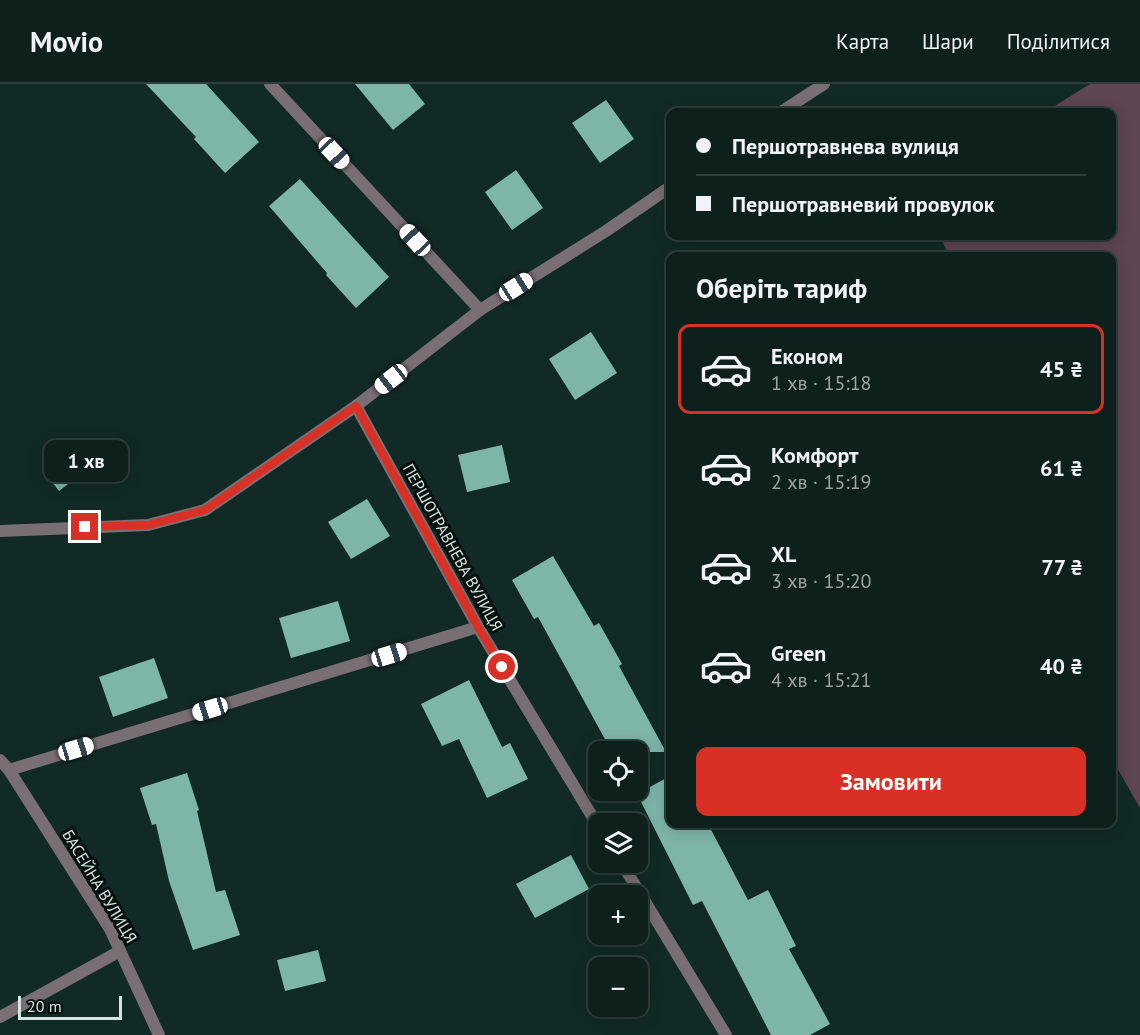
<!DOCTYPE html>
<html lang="uk">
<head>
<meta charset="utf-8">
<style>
	:root { --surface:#0e201c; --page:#1c2d29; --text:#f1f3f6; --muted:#9ba3a3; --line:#2e3e3b; --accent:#d93025 }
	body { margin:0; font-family:"PT Sans",sans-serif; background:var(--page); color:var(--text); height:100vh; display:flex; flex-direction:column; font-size:22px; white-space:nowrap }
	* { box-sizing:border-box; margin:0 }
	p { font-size:20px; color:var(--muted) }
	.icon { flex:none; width:33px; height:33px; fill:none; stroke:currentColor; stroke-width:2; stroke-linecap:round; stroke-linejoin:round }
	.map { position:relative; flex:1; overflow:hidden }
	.drawer { position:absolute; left:666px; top:168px; width:450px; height:576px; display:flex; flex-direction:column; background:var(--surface); border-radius:12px; box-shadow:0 3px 15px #0003,0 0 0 2px var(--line) }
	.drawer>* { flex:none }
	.guide { position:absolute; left:666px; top:24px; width:450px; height:132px; border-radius:12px; box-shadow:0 3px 15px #0003,0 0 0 2px var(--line); display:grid; align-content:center; height:132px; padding:0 30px; background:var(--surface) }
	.buttons { position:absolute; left:588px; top:657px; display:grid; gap:12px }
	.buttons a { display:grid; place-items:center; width:60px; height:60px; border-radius:12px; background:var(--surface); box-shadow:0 3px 15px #0003,0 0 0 2px var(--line); font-size:30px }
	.scale { position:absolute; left:18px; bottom:15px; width:104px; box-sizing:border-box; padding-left:6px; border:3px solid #d8e6e2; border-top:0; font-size:16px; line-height:21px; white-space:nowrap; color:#d8e6e2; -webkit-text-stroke:4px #06100e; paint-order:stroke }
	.end { position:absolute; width:27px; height:27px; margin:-14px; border:8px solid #d93025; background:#fff; box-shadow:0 0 0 3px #fff }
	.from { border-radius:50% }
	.bubble { position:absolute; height:42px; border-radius:12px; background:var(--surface); box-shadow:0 3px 15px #0003,0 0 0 2px var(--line); font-size:20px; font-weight:800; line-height:42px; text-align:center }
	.car { position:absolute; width:18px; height:36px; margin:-18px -9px; border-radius:8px; box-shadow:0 0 4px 2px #0007; background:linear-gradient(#fff 24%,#345 0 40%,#fff 0 76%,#345 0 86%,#fff 0) }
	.guide b { display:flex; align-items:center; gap:21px; height:57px; font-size:22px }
	.guide b+b { border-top:2px solid var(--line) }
	.guide i { width:15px; height:15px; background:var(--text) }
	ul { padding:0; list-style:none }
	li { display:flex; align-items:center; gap:18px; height:90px; margin:0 12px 9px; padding:0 18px; border:3px solid transparent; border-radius:12px }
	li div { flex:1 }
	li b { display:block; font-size:22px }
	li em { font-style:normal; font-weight:800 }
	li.on { border-color:var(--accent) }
	li>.icon { width:54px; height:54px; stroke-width:1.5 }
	h2 { padding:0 30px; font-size:27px; line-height:72px }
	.primary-button { display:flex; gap:12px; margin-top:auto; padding:12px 30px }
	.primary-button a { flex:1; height:69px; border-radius:12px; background:var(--accent); color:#fff; font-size:24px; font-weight:800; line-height:69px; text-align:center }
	header { display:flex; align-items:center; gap:36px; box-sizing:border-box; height:84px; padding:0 30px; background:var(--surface); border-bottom:2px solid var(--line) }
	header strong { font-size:28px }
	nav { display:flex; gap:33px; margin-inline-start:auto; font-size:21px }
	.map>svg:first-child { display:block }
	.green { fill:#5d4552 }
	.building { fill:#7eb5a9 }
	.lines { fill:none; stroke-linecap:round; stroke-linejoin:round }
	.lane { stroke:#786e73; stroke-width:12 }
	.street { stroke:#786e73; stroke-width:12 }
	.route { stroke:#d93025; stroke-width:8 }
	.labels { text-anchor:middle; stroke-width:6; stroke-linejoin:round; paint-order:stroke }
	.street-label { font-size:16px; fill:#d8e6e2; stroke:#06100e }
</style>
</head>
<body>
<header>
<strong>Movio</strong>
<nav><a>Карта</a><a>Шари</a><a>Поділитися</a></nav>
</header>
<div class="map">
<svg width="1140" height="951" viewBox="0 0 1140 951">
	<rect width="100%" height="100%" fill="#122a25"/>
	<!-- green -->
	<path class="green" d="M1090 0H1140V724L1112 675V172H949L940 152H1112V28H1045Z"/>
	<!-- building -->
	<g class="building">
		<path d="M146 0H206L259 58 225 89 194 55 196 53Z"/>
		<path d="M355 0H409L425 20 393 46Z"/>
		<path d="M606 16 634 55 600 79 572 39Z"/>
		<path d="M516 86 543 124 512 146 485 108Z"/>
		<path d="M300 95 389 193 356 224 326 191 327 189 269 122Z"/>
		<path d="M591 248 617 289 575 316 549 275Z"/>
		<path d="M502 361 510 398 467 408 458 371Z"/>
		<path d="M64 369 81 390 59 407 43 386Z"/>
		<path d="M367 415 390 452 351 475 328 438Z"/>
		<path d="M553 472 594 542 599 539 622 580 619 582 666 668H612L538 533 534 535 512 496Z"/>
		<path d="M338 517 350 557 291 574 279 534Z"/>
		<path d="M154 574 168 614 113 633 99 593Z"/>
		<path d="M469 596 502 663 510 659 528 695 487 714 459 655 442 662 421 620Z"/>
		<path d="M187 689 199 726 197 727 216 808 225 806 240 851 193 866 169 797 156 740 152 741 140 704Z"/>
		<path d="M670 692V740H708L748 816 768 806 796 862 789 865 830 940 810 951H771L702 817 693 821 637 710Z"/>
		<path d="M571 771 589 805 535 834 516 800Z"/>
		<path d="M318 866 326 897 285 907 277 876Z"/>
	</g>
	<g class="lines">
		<!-- lane -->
		<path class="lane" d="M9 686 478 543"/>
		<!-- street -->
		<g class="street">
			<path d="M270 0 480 226"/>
			<path d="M781 28 824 0"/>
			<path d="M356 322 478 543 598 742"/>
			<path d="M0 447 148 441 205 426 356 322 480 226 606 147 670 103"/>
			<path d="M0 676 9 686 110 845 159 951"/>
			<path d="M621 778 726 951"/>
			<path d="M0 933 120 867"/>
		</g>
	</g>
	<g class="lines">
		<!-- route -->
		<path class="route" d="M85 443 148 441 205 426 356 322 478 543 502 583"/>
	</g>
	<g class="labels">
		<!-- street labels -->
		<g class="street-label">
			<text transform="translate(453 463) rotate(61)" y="6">ПЕРШОТРАВНЕВА ВУЛИЦЯ</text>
			<text transform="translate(100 802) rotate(59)" y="6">БАСЕЙНА ВУЛИЦЯ</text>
		</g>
	</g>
</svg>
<div class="buttons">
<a><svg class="icon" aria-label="locate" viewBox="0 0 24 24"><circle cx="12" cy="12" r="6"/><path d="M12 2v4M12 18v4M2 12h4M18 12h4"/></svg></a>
<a><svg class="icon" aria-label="layers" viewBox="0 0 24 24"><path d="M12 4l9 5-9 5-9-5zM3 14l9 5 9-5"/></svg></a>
<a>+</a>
<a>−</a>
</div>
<div class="scale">20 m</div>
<i class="end from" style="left:502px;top:583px"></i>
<i class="end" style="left:85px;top:443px"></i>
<div class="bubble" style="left:44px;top:356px;width:84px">1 хв</div>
<i class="car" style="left:334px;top:69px;rotate:137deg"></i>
<i class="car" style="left:415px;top:156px;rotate:317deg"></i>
<i class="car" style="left:516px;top:203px;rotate:58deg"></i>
<i class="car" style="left:391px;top:295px;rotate:232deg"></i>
<i class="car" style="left:389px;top:571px;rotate:73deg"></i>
<i class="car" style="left:210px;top:625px;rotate:253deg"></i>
<i class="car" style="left:76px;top:665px;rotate:73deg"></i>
<div class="guide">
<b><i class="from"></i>Першотравнева вулиця</b>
<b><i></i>Першотравневий провулок</b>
</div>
<section class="drawer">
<h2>Оберіть тариф</h2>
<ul>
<li class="on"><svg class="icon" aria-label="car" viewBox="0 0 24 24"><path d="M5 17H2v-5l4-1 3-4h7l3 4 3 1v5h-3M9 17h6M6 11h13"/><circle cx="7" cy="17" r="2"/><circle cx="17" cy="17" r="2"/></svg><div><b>Економ</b><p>1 хв · 15:18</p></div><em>45 ₴</em></li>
<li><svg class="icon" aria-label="car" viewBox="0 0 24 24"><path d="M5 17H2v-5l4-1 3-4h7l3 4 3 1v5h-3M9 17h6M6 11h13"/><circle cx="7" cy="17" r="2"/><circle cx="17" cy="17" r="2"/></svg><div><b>Комфорт</b><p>2 хв · 15:19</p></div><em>61 ₴</em></li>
<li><svg class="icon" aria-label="car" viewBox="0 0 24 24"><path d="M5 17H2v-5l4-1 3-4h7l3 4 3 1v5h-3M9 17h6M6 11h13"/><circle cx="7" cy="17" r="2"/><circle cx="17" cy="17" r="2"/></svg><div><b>XL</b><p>3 хв · 15:20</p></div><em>77 ₴</em></li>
<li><svg class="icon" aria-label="car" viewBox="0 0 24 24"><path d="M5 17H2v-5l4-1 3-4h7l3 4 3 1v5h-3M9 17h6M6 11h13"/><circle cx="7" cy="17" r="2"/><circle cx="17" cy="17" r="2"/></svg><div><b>Green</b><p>4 хв · 15:21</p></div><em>40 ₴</em></li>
</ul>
<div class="primary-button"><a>Замовити</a></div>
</section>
</div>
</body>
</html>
